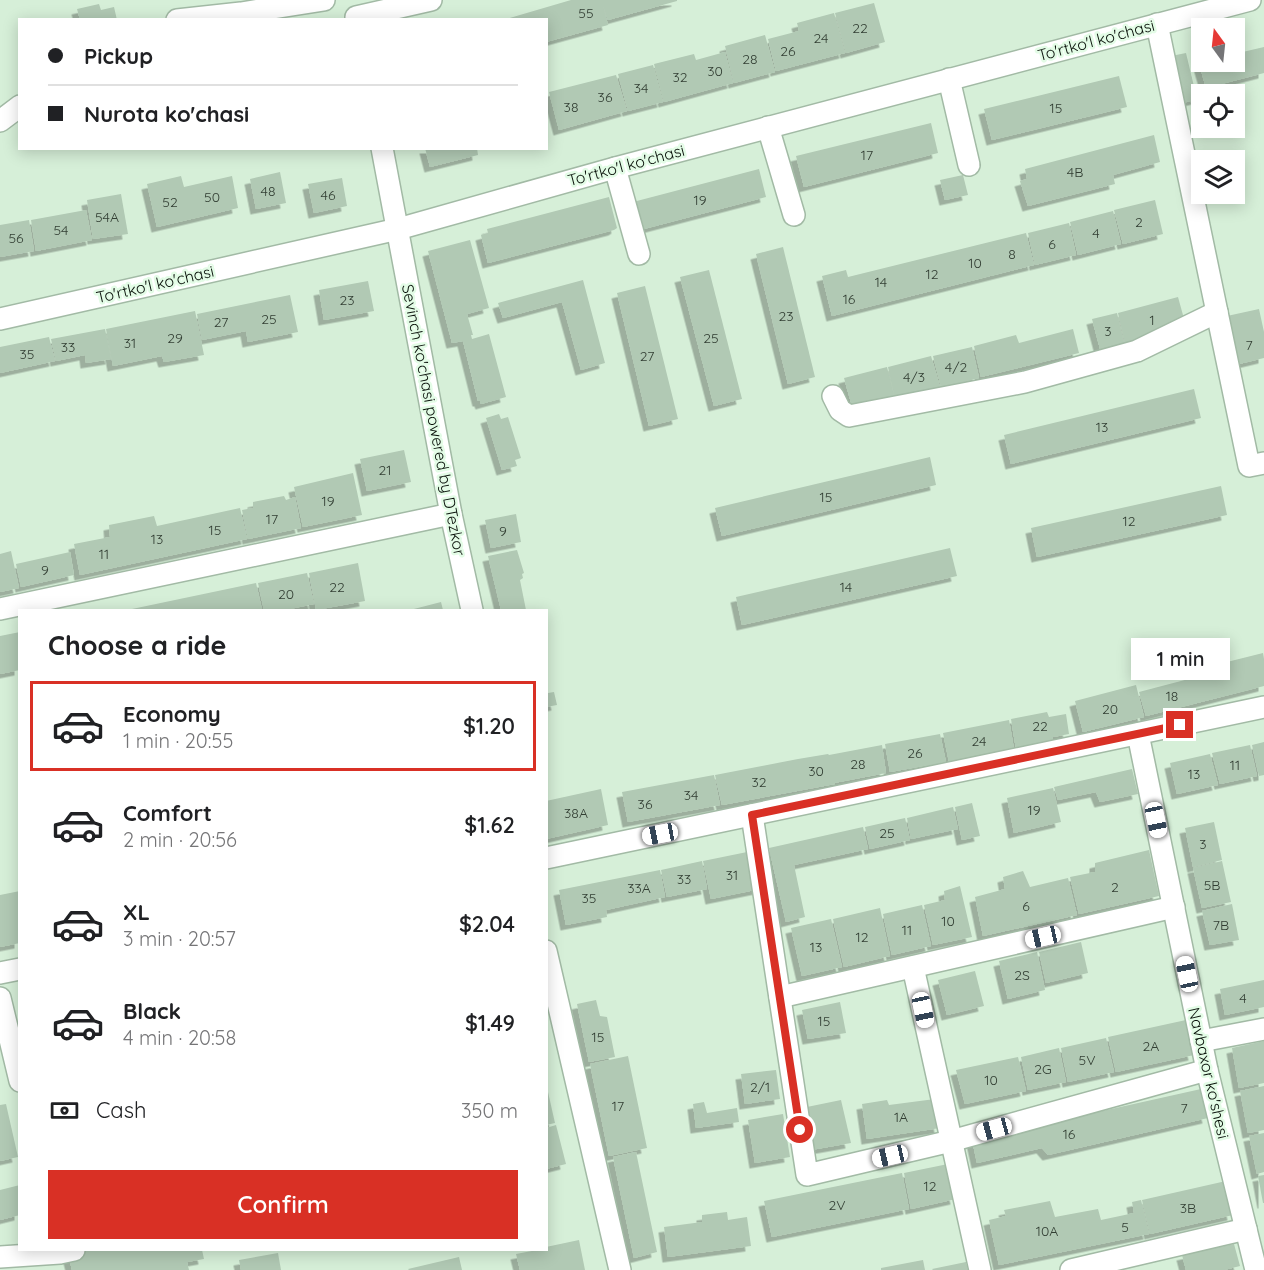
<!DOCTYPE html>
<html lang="en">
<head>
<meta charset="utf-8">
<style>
	:root { --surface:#fff; --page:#f2f2f2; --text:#202124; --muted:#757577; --line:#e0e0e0; --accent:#d93025 }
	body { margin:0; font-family:Quicksand,sans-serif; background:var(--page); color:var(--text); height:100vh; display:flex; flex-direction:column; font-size:22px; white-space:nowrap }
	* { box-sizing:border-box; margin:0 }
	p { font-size:20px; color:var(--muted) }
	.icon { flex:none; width:33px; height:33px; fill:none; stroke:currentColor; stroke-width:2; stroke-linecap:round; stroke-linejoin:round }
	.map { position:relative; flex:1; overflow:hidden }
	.drawer { position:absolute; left:18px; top:609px; width:530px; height:642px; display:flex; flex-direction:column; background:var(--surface); border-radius:0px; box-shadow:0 3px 15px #0003 }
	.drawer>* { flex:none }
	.banner { position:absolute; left:18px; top:18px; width:530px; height:132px; border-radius:0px; box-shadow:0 3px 15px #0003; display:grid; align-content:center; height:132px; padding:0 30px; background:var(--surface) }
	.needle { width:39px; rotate:345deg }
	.controls { position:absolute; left:1191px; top:18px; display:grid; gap:12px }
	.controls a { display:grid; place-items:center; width:54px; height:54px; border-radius:0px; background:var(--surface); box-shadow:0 3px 15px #0003; font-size:30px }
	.end { position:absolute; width:27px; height:27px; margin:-14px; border:8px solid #d93025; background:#fff; box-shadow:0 0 0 3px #fff }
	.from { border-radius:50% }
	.bubble { position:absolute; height:42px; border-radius:0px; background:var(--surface); box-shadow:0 3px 15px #0003; font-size:20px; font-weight:600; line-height:42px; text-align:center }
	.car { position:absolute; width:18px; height:36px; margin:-18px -9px; border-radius:8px; box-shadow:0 0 4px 2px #0007; background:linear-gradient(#fff 24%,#345 0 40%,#fff 0 76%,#345 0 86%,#fff 0) }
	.banner b { display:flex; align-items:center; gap:21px; height:57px; font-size:22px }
	.banner b+b { border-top:2px solid var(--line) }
	.banner i { width:15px; height:15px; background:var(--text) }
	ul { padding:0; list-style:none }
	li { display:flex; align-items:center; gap:18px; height:90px; margin:0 12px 9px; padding:0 18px; border:3px solid transparent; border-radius:0px }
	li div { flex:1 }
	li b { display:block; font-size:22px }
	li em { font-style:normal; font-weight:600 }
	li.on { border-color:var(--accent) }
	li>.icon { width:54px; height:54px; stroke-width:1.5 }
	h2 { padding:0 30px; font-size:27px; line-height:72px }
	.pay { display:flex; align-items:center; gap:15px; height:66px; padding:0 30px; font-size:22px }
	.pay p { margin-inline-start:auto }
	.primary-button { display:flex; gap:12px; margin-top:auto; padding:12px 30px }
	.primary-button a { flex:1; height:69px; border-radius:0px; background:var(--accent); color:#fff; font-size:24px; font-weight:600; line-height:69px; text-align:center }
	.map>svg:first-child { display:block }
	.building { fill:#b1c9b4; filter:url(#shadow) }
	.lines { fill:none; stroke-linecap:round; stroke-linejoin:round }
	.minor-casing { stroke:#a2baa5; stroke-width:24 }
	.minor { stroke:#fff; stroke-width:21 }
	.route { stroke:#d93025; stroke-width:8 }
	.labels { text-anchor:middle; stroke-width:5; stroke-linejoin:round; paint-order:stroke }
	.number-label { font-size:14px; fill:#323e33 }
	.street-label { font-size:16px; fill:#070f08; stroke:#e3fce6 }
</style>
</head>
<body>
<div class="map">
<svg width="1264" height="1270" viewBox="0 0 1264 1270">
	<defs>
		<filter id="shadow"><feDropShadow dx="-5.5" dy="5.5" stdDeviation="0" flood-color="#0004"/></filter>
	</defs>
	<rect width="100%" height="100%" fill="#d6efd8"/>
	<!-- building -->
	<g class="building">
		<path d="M571 0H677V1L608 20 603 6 608 25 546 42V20H503Z"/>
		<path d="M874 3 885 42 846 53 835 13Z"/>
		<path d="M99 4 101 10 114 7 117 20H80L77 9Z"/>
		<path d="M834 13 845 53 776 71 768 39 799 31 797 23Z"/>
		<path d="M765 35 775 72 734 83 725 46Z"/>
		<path d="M1264 47V73L1206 88 1199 64 1207 62H1234V54Z"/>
		<path d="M725 52 733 83 664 102 654 64 694 54 696 60Z"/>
		<path d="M1186 53 1197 99 1183 103 1171 56Z"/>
		<path d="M653 65 663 102 628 111 618 74Z"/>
		<path d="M616 75 627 111 559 130 549 92Z"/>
		<path d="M1119 76 1127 107 992 140 984 109Z"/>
		<path d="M931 123 938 153 804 187 796 156Z"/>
		<path d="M1154 135 1160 162 1113 175 1115 184 1028 206 1020 181 1027 179 1025 169Z"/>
		<path d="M425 148H477L478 155 430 167Z"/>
		<path d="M759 169 766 197 640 230 633 202Z"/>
		<path d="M280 172 286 203 256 209 250 179Z"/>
		<path d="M963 175 968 195 945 200 940 180Z"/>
		<path d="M181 176 184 187 232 176 238 208 157 227 147 184Z"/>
		<path d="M342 178 347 206 314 213 308 184Z"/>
		<path d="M121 194 128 234 93 239 87 200Z"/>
		<path d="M609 197 617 228 614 230 488 263 481 235 488 233 487 229Z"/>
		<path d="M1155 200 1163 234 1123 244 1114 210Z"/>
		<path d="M86 210 92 240 36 251 31 220Z"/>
		<path d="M1113 211 1121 244 1078 255 1070 222Z"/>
		<path d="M29 220 34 251 0 257V225Z"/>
		<path d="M1069 223 1076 255 1035 265 1028 233Z"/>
		<path d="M1026 233 1034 265 832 316 822 276 846 270 848 277Z"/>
		<path d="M470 240 489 308 467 314 473 335H471L472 339 489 334 506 397 481 404 480 401H478L463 341 452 343 428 251Z"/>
		<path d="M783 247 815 377 788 384 756 254Z"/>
		<path d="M709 270 742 399 714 406 680 277Z"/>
		<path d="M583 280 605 363 581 370 562 302 503 318 498 303Z"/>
		<path d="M368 281 374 311 324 320 319 290Z"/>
		<path d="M645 286 678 419 649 426 617 293Z"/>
		<path d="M290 295 298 332 248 342 246 331 202 340 197 314Z"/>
		<path d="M1178 297 1186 326 1125 343 1118 313Z"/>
		<path d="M1259 309 1264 332V358L1239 364 1227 316Z"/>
		<path d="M195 311 204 355 164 362 162 356 113 366 106 329Z"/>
		<path d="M1117 313 1124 343 1100 349 1092 319Z"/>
		<path d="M105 329 111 359 86 363 85 355 56 361 51 339Z"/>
		<path d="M1073 329 1079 353 981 377 974 346 1016 335 1019 343Z"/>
		<path d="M49 337 55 361 0 373V347Z"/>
		<path d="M972 347 979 378 941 387 933 356Z"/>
		<path d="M931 356 940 387 895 399 888 367Z"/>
		<path d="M887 367 895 400 853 410 844 378Z"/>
		<path d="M1194 389 1201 418 1011 464 1004 435Z"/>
		<path d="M499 414 501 419 508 417 521 458 515 460 517 466 502 470 486 418Z"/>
		<path d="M404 450 411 482 367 491 360 459Z"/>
		<path d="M930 457 936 485 722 536 715 508Z"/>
		<path d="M353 473 362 515 303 527 294 487Z"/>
		<path d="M1221 486 1227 515 1037 557 1031 528Z"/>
		<path d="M284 496 286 500 295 497 301 528 248 539 242 510 253 508V502Z"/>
		<path d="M240 508 247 539 80 575 74 544 110 537 109 525 154 516 157 526Z"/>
		<path d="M516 514 521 542 491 548 485 520Z"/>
		<path d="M950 548 957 576 742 625 736 597Z"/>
		<path d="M517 550 524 573 522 574 523 578 520 580 526 610H501L488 556Z"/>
		<path d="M11 551 19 588 0 592V554Z"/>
		<path d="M70 552 74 575 21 587 16 564Z"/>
		<path d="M358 563 365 601 316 610 309 573Z"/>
		<path d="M307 573 314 604 285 610H264L258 583Z"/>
		<path d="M256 583 262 610H132V609Z"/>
		<path d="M441 602 443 610H410Z"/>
		<path d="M20 632V670L0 674V636Z"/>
		<path d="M1263 653 1264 659V686L1146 716 1139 692 1200 676 1204 675 1203 668Z"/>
		<path d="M1136 685 1144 717 1083 732 1075 701Z"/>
		<path d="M546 688 548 693 554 692 557 705 546 707Z"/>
		<path d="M1047 712 1049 717 1066 714 1069 734 1053 737V742L1016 749 1011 719Z"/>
		<path d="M1009 720 1014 749 949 762 943 733Z"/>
		<path d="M940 734 946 762 890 772 885 744Z"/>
		<path d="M1264 742V775L1259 776 1252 745Z"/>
		<path d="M882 745 886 773 834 783 835 784 722 805 715 775 798 759 828 754 829 755Z"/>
		<path d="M1250 745 1257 776 1220 784 1212 753Z"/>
		<path d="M1210 754 1218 785 1177 794 1170 763Z"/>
		<path d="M1132 769 1138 794 1100 802 1096 792 1058 800 1054 787Z"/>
		<path d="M714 775 720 805 628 822 622 792Z"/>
		<path d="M1053 788 1061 822 1014 833 1007 798Z"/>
		<path d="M601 789 608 825 546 839V801Z"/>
		<path d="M972 803 980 836 962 840 955 807Z"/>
		<path d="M953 807 958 829 911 839 907 818Z"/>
		<path d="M905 818 910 840 870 849 865 827Z"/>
		<path d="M1214 822 1222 860 1193 867 1185 828Z"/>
		<path d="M863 827 868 849 794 865 805 917 786 922 769 848Z"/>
		<path d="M1149 850 1159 896 1079 914 1070 877 1095 872V863Z"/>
		<path d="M752 851 760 889 711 899 703 861Z"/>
		<path d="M702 861 707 889 667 897 661 870Z"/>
		<path d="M1222 861 1231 902 1202 908 1193 868Z"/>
		<path d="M660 870 665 897 606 910 607 917 566 925 559 890Z"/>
		<path d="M1023 871 1030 887 1068 878 1077 915 983 936 975 897 1005 889 1003 877Z"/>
		<path d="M960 886 972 937 933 945 924 905 945 900 944 891Z"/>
		<path d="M20 891V943L0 947V895Z"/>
		<path d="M1232 904 1239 940 1210 945 1202 911Z"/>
		<path d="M922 905 931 946 892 955 883 914Z"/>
		<path d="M880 908 890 956 844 967 833 919Z"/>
		<path d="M831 919 842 967 802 976 791 928Z"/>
		<path d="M1081 942 1088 973 1046 983 1039 952Z"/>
		<path d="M1037 952 1045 990 1008 999 999 961Z"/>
		<path d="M975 971 984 1006 947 1015 938 980Z"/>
		<path d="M1264 980V1007L1225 1015 1220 989Z"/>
		<path d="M596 1000 600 1016 607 1017 615 1057 589 1062 577 1004Z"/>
		<path d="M840 1002 846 1033 808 1039 802 1010Z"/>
		<path d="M1186 1020 1194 1055 1116 1072 1108 1037Z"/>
		<path d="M1106 1038 1114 1072 1068 1082 1061 1048Z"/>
		<path d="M1264 1041V1083L1239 1088 1232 1048Z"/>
		<path d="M1059 1048 1066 1082 1028 1090 1021 1057Z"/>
		<path d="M628 1056 647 1148 609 1156 590 1064Z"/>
		<path d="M1018 1057 1026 1091 965 1104 956 1070Z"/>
		<path d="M776 1070 780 1099 745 1104 741 1074Z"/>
		<path d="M1264 1086V1130L1248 1133 1240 1091Z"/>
		<path d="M1201 1089 1208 1118 1048 1155 1042 1148 977 1163 972 1140Z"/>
		<path d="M548 1092 555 1123 546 1125V1093Z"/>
		<path d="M935 1099 940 1128 867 1139 862 1104 887 1100 889 1105Z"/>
		<path d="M841 1100 851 1143 811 1150 802 1108Z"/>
		<path d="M704 1102 707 1113 737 1108 739 1122 696 1128 693 1104Z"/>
		<path d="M6 1104 18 1157 0 1161V1105Z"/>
		<path d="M783 1114 790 1157 755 1163 748 1120Z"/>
		<path d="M556 1125 566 1164 546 1169V1128Z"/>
		<path d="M1264 1133V1172L1257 1174 1249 1136Z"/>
		<path d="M636 1152 657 1252 634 1258 613 1157Z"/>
		<path d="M948 1164 956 1199 911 1209 904 1173Z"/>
		<path d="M902 1173 909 1209 772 1237 764 1201Z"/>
		<path d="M1264 1175V1203H1263L1258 1176Z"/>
		<path d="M1226 1181 1233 1215 1150 1234 1142 1200Z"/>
		<path d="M20 1185V1215L0 1220V1190Z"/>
		<path d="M1141 1200 1149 1234 999 1265 989 1220 1006 1216 1004 1210 1050 1201 1055 1217 1098 1209 1101 1220 1134 1213 1132 1202Z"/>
		<path d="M727 1212 728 1220 747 1217 751 1246 668 1257 664 1227 702 1222V1215Z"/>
		<path d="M579 1240 585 1270H520L516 1254 537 1250H546V1247Z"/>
		<path d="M1234 1244 1240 1266 1224 1270H1186L1182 1255Z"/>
		<path d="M67 1250H202L204 1259 187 1262 189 1270H72Z"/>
		<path d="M278 1253 281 1270H241L239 1260Z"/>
		<path d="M459 1257 462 1270H409L408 1269Z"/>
		<path d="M923 1260 925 1270H881V1268Z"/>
		<path d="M966 1262 968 1270H933L932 1269Z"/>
	</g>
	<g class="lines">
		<defs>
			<g id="minor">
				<path d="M356 17 431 0"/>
				<path d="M177 20 241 13 324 0"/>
				<path d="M1157 24 1249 466 1264 463"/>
				<path d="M949 79 969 165"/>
				<path d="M0 121 20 106"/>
				<path d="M768 127 794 215"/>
				<path d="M382 148 451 514 472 610"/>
				<path d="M615 168 639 254"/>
				<path d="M0 319 398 229 615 168 1250 0"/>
				<path d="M833 396 840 410 849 416 1025 382 1137 351 1217 312"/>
				<path d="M0 609 451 514"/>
				<path d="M1138 734 1207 1070 1256 1270"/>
				<path d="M752 815 807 1175 951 1141 1207 1070"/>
				<path d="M546 858 1264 707"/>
				<path d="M546 951 620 1270"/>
				<path d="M913 967 980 1270"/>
				<path d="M0 973 20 969"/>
				<path d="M780 997 1174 907"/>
				<path d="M0 998 20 1081"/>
				<path d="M1201 1041 1264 1029"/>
				<path d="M0 1257 60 1253 74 1250"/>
				<path d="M1071 1270 1246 1229"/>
			</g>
		</defs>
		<!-- minor casing -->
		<use href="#minor" class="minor-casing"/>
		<!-- minor -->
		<use href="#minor" class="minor"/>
	</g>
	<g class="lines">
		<!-- route -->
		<path class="route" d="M800 1130 752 815 1180 725"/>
	</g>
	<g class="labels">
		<!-- number labels -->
		<g class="number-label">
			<text x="586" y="18">55</text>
			<text x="860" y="33">22</text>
			<text x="821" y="43">24</text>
			<text x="788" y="56">26</text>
			<text x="750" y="64">28</text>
			<text x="715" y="76">30</text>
			<text x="680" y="82">32</text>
			<text x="641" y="93">34</text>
			<text x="605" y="102">36</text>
			<text x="571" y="112">38</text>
			<text x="1056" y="113">15</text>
			<text x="867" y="160">17</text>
			<text x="1075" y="177">4B</text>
			<text x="268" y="196">48</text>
			<text x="328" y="200">46</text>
			<text x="212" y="202">50</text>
			<text x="700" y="205">19</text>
			<text x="170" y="207">52</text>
			<text x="107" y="222">54A</text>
			<text x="1139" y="227">2</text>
			<text x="61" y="235">54</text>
			<text x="1096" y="238">4</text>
			<text x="16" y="243">56</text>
			<text x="1052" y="249">6</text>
			<text x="1012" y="259">8</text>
			<text x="975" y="268">10</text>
			<text x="932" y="279">12</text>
			<text x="881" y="287">14</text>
			<text x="849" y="304">16</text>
			<text x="347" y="305">23</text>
			<text x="786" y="321">23</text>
			<text x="269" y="324">25</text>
			<text x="1152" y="325">1</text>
			<text x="221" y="327">27</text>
			<text x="1108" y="336">3</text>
			<text x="175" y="343">29</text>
			<text x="711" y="343">25</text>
			<text x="130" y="348">31</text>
			<text x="1249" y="350">7</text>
			<text x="68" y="352">33</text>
			<text x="27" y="359">35</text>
			<text x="647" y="361">27</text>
			<text x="956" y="372">4/2</text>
			<text x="914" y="382">4/3</text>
			<text x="1102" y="432">13</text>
			<text x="385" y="475">21</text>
			<text x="826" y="502">15</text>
			<text x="328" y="506">19</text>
			<text x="272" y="524">17</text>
			<text x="1129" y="526">12</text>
			<text x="215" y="535">15</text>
			<text x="503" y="536">9</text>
			<text x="157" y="544">13</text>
			<text x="104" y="559">11</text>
			<text x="45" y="575">9</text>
			<text x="337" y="592">22</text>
			<text x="846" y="592">14</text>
			<text x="286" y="599">20</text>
			<text x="1172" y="701">18</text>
			<text x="1110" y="714">20</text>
			<text x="1040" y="731">22</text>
			<text x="979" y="746">24</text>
			<text x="915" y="758">26</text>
			<text x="858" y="769">28</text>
			<text x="1235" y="770">11</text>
			<text x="816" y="776">30</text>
			<text x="1194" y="779">13</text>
			<text x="759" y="787">32</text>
			<text x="691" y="800">34</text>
			<text x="645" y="809">36</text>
			<text x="1034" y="815">19</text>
			<text x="576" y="818">38A</text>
			<text x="887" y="838">25</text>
			<text x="1203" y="849">3</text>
			<text x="732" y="880">31</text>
			<text x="684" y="884">33</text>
			<text x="1212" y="890">5B</text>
			<text x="1115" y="892">2</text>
			<text x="639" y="893">33A</text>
			<text x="589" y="903">35</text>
			<text x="1026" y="911">6</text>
			<text x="948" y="926">10</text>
			<text x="1221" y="930">7B</text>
			<text x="907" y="935">11</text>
			<text x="862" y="942">12</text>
			<text x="816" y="952">13</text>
			<text x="1022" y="980">2S</text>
			<text x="1243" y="1003">4</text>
			<text x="824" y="1026">15</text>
			<text x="598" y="1042">15</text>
			<text x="1151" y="1051">2A</text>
			<text x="1087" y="1065">5V</text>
			<text x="1043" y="1074">2G</text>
			<text x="991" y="1085">10</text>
			<text x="760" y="1092">2/1</text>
			<text x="618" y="1111">17</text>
			<text x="1184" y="1113">7</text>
			<text x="901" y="1122">1A</text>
			<text x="1069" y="1139">16</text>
			<text x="930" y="1191">12</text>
			<text x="837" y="1210">2V</text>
			<text x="1188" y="1213">3B</text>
			<text x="1125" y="1232">5</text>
			<text x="1047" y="1236">10A</text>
		</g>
		<!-- street labels -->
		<g class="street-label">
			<text transform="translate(1096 40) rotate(-15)" y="6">To'rtko'l ko'chasi</text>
			<text transform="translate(626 165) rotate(-15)" y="6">To'rtko'l ko'chasi</text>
			<text transform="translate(155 284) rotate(-13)" y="6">To'rtko'l ko'chasi</text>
			<text transform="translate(434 420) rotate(79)" y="6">Sevinch ko'chasi powered by DTezkor</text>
			<text transform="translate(1209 1073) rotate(77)" y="6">Navbaxor ko'shesi</text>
		</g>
	</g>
</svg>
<div class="controls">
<a><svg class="needle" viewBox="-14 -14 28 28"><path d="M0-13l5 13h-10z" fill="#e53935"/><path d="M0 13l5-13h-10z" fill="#757577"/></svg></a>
<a><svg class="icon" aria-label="locate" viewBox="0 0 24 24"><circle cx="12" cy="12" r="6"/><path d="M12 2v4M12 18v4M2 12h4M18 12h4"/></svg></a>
<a><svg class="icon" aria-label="layers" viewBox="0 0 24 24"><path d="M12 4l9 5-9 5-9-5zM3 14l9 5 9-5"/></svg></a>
</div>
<i class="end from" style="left:800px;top:1130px"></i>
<i class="end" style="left:1180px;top:725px"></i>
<div class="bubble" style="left:1131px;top:638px;width:99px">1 min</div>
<i class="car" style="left:1156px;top:820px;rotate:168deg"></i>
<i class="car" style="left:660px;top:834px;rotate:259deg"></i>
<i class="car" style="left:1043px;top:937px;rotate:257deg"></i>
<i class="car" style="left:1187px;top:974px;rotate:348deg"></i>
<i class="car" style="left:923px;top:1010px;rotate:168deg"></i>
<i class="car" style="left:994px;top:1129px;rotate:255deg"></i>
<i class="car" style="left:890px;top:1156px;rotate:257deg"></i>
<div class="banner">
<b><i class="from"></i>Pickup</b>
<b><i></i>Nurota ko'chasi</b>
</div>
<section class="drawer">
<h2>Choose a ride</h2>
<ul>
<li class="on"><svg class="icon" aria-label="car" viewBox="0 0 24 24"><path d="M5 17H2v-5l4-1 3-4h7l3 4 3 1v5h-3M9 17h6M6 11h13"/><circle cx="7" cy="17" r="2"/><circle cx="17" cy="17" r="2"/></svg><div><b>Economy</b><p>1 min · 20:55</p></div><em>$1.20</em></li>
<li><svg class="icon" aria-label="car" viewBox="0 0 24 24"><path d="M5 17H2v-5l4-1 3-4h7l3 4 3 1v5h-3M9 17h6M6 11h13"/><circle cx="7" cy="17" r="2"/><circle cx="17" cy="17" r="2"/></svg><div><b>Comfort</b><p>2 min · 20:56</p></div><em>$1.62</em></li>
<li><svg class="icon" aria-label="car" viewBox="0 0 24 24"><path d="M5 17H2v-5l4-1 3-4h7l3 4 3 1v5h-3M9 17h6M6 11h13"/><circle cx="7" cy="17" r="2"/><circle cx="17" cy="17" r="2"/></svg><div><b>XL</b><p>3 min · 20:57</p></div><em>$2.04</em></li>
<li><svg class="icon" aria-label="car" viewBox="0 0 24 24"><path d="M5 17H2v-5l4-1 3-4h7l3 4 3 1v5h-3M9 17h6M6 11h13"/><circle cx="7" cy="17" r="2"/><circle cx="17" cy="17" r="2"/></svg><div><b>Black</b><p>4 min · 20:58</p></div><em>$1.49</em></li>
</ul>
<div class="pay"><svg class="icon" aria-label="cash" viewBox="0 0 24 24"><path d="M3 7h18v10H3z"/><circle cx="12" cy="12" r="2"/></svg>Cash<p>350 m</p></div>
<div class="primary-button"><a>Confirm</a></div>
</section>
</div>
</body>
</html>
